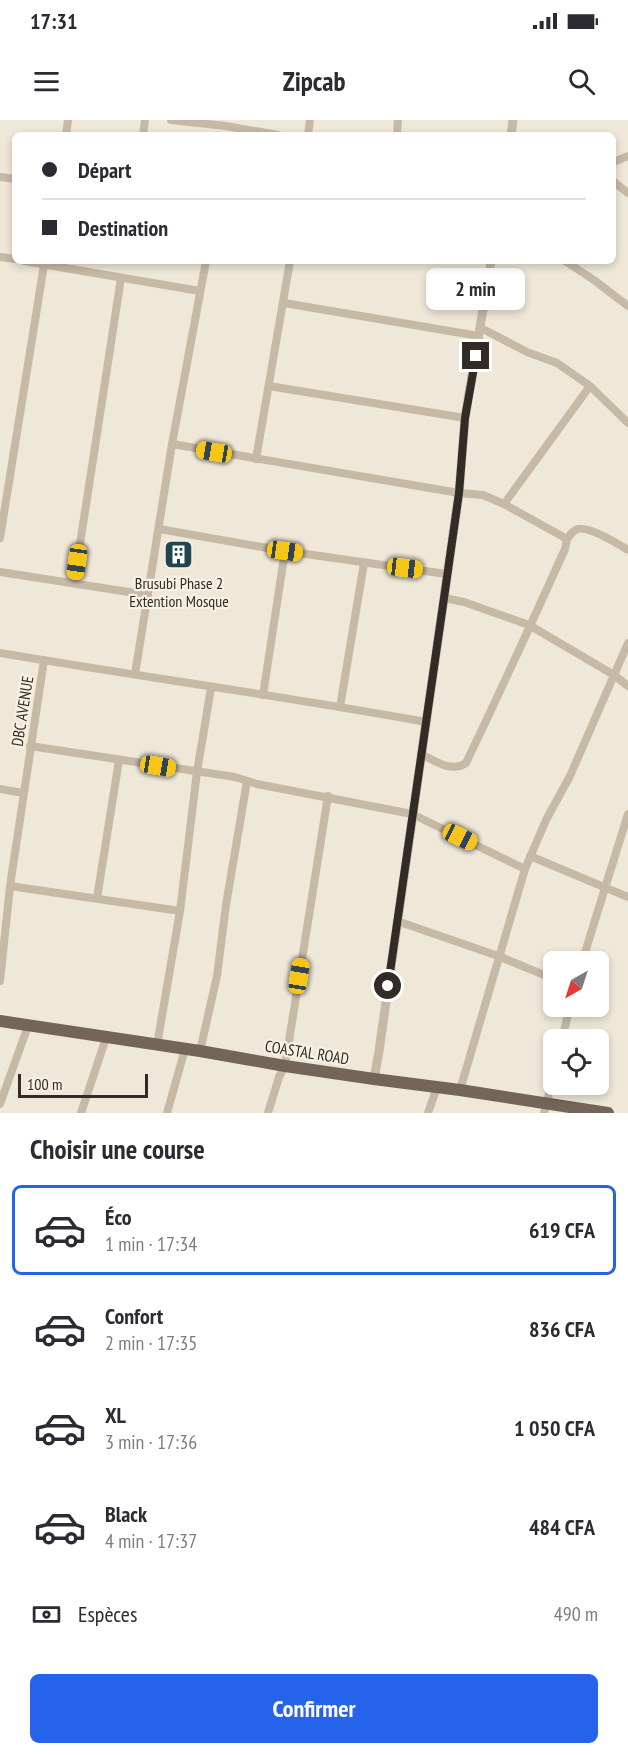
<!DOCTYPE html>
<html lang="fr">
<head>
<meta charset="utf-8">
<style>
	:root { --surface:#fff; --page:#f2f2f3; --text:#2b2b33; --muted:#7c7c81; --line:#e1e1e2; --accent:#2563eb }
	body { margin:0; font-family:"PT Sans Narrow",sans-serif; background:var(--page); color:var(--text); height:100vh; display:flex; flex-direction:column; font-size:22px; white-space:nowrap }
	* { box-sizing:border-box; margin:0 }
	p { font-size:20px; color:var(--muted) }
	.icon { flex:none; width:33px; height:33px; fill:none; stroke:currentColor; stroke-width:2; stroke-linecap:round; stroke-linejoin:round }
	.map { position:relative; height:993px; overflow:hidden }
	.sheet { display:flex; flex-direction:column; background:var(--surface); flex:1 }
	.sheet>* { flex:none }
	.guide { position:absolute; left:12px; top:12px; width:604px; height:132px; border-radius:9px; box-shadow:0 3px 9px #0003; display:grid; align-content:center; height:132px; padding:0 30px; background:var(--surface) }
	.needle { width:39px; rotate:219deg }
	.fabs { position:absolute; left:543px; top:831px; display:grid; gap:12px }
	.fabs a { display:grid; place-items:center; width:66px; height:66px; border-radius:9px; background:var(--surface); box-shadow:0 3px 9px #0003; font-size:30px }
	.scale { position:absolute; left:18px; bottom:15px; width:130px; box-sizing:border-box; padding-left:6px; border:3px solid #322b26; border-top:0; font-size:16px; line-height:21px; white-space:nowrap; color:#322b26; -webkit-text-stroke:4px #f7f1e3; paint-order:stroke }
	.end { position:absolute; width:27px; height:27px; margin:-14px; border:8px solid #322b26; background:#fff; box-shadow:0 0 0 3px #fff }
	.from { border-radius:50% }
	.bubble { position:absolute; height:42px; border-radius:9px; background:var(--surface); box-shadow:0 3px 9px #0003; font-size:20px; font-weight:600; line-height:42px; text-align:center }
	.car { position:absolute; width:18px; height:36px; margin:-18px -9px; border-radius:8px; box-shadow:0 0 4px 2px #0007; background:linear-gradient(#f5c518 24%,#345 0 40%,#f5c518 0 76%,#345 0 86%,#f5c518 0) }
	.guide b { display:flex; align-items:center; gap:21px; height:57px; font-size:22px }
	.guide b+b { border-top:2px solid var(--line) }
	.guide i { width:15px; height:15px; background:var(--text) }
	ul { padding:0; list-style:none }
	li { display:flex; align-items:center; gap:18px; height:90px; margin:0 12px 9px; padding:0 18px; border:3px solid transparent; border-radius:9px }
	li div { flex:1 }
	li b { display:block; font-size:22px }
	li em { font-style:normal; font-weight:600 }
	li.selected { border-color:var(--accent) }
	li>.icon { width:54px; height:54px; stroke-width:1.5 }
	h2 { padding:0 30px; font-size:27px; line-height:72px }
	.pay { display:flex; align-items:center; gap:15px; height:66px; padding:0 30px; font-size:22px }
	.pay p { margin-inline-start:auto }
	.action { display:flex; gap:12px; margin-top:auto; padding:12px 30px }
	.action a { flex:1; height:69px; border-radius:9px; background:var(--accent); color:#fff; font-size:24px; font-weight:600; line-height:69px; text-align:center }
	.status { display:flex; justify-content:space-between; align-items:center; height:42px; padding:0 30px; background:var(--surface); direction:ltr }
	.status svg { height:16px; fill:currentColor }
	header { display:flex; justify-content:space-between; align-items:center; height:78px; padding:0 30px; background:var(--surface); font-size:27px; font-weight:600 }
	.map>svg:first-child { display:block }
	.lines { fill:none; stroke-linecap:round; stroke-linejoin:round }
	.minor { stroke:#c6b9a5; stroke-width:8 }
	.tertiary { stroke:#c6b9a5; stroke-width:9 }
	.primary { stroke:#736558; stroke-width:12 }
	.route { stroke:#322b26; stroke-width:8 }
	.labels { text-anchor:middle; stroke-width:4.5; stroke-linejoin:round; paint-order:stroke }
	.poi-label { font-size:16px; fill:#322b26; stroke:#f7f1e3 }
	.street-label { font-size:16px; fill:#322b26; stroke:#f7f1e3 }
</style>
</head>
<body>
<div class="status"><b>17:31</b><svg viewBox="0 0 49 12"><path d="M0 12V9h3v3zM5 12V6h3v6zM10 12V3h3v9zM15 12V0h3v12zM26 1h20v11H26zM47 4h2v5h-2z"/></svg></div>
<header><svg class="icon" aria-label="menu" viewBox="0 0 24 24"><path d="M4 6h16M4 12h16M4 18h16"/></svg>Zipcab<svg class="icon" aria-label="search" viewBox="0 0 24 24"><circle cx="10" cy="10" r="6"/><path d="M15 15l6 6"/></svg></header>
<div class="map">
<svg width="628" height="993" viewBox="0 0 628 993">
	<rect width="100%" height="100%" fill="#efe7d8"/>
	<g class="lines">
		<!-- minor -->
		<g class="minor">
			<path d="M171 0 226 6 278 15"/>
			<path d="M66 15 68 0"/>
			<path d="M143 15 145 0"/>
			<path d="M308 15 310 0"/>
			<path d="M397 15 398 0"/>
			<path d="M614 42 628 36"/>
			<path d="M0 57 15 59"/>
			<path d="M614 62 628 73"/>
			<path d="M0 137 15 139"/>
			<path d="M24 141 200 171"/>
			<path d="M565 141 594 160 628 186"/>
			<path d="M284 183 479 216"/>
			<path d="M481 208 527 232 557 243 590 266 628 303"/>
			<path d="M269 266 465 298"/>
			<path d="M172 324 459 373 483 375 504 384 567 419C570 415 573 410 578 409 589 406 618 424 628 430"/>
			<path d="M256 339 290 141"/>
			<path d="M504 384 590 266"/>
			<path d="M159 409 285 431 446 454"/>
			<path d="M0 418 44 145"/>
			<path d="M0 452 148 475"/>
			<path d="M74 463 121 158"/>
			<path d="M444 478 464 482 529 505 614 555 628 566"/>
			<path d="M0 533C142 557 284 576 426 602"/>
			<path d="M135 554 172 324 206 141"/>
			<path d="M263 575 285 431"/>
			<path d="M340 587 364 443"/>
			<path d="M30 626 235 657 257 664 412 694 525 749"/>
			<path d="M421 634C435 641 452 653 466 643 500 572 533 500 565 429L567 419"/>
			<path d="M0 669 23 673"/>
			<path d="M530 736 628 777"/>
			<path d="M10 766 180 791"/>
			<path d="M97 778 119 640"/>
			<path d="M397 801 498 836 554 859"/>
			<path d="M582 842 628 694"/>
			<path d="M0 861 10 766 44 540"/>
			<path d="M562 920 570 886"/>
			<path d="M157 925 180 791 197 652 211 568"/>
			<path d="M200 931 217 856 226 785 247 661"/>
			<path d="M460 970 525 749 546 700 570 656 628 523"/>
			<path d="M0 984 28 906"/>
			<path d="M81 993 106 918"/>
			<path d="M167 993 185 929"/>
			<path d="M268 993 279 957 285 946 328 676"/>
			<path d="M428 993 437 967"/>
			<path d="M544 993 554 954"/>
		</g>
		<!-- tertiary -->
		<g class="tertiary">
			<path d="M511 15 513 0"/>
			<path d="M374 959 379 931 459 373 465 298 491 141"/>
		</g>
		<!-- primary -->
		<path class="primary" d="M0 901 200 931 285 946 374 959 460 970 608 993"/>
	</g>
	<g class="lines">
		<!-- route -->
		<path class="route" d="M388 866 444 478 459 373 465 298 476 236"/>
	</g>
	<!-- icons -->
	<defs>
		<symbol id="building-square" viewBox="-11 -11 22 22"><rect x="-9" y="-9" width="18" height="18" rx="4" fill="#1e4550" stroke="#f7f1e3"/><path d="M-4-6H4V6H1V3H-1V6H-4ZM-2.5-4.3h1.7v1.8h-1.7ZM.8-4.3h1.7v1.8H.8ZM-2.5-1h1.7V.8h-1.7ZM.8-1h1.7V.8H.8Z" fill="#fff"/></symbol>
	</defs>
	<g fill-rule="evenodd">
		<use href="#building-square" x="162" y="418" width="33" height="33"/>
	</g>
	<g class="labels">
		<!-- poi labels -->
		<g class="poi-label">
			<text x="179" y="469">Brusubi Phase 2<tspan x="179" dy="18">Extention Mosque</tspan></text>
		</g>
		<!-- street labels -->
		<g class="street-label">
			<text transform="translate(22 591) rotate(-81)" y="6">DBC AVENUE</text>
			<text transform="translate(307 932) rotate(9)" y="6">COASTAL ROAD</text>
		</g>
	</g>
</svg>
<div class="fabs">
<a><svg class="needle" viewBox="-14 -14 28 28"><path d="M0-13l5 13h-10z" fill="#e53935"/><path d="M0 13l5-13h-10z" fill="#7c7c81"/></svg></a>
<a><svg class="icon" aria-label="locate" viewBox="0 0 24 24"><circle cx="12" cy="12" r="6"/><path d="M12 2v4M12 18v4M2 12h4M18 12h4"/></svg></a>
</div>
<div class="scale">100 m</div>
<i class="end from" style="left:388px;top:866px"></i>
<i class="end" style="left:476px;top:236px"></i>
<div class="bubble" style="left:426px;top:148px;width:99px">2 min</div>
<i class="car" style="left:214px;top:332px;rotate:280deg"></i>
<i class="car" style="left:285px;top:431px;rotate:98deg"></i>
<i class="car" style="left:77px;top:442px;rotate:188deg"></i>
<i class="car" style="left:405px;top:448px;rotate:97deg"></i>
<i class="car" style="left:158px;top:646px;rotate:99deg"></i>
<i class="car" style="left:460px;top:717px;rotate:116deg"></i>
<i class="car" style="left:299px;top:856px;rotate:9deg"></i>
<div class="guide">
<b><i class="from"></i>Départ</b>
<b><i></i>Destination</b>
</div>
</div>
<section class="sheet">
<h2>Choisir une course</h2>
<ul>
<li class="selected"><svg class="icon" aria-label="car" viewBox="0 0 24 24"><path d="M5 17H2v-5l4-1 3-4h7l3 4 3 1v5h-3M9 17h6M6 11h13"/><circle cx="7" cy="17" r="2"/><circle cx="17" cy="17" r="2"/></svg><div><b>Éco</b><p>1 min · 17:34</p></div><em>619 CFA</em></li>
<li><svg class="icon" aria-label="car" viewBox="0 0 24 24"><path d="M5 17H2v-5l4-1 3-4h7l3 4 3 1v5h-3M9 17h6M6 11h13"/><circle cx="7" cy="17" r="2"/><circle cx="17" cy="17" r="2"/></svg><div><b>Confort</b><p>2 min · 17:35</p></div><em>836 CFA</em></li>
<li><svg class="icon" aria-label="car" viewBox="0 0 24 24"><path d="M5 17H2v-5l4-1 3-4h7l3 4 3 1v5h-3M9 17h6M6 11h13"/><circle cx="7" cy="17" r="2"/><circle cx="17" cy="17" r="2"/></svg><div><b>XL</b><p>3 min · 17:36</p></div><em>1 050 CFA</em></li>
<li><svg class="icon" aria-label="car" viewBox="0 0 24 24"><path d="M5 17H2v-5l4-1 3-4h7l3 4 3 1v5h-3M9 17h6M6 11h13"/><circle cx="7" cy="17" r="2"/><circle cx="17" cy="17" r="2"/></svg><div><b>Black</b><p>4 min · 17:37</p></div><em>484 CFA</em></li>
</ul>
<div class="pay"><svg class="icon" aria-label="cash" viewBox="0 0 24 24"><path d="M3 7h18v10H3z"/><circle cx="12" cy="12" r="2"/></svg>Espèces<p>490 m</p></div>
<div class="action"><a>Confirmer</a></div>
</section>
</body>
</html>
